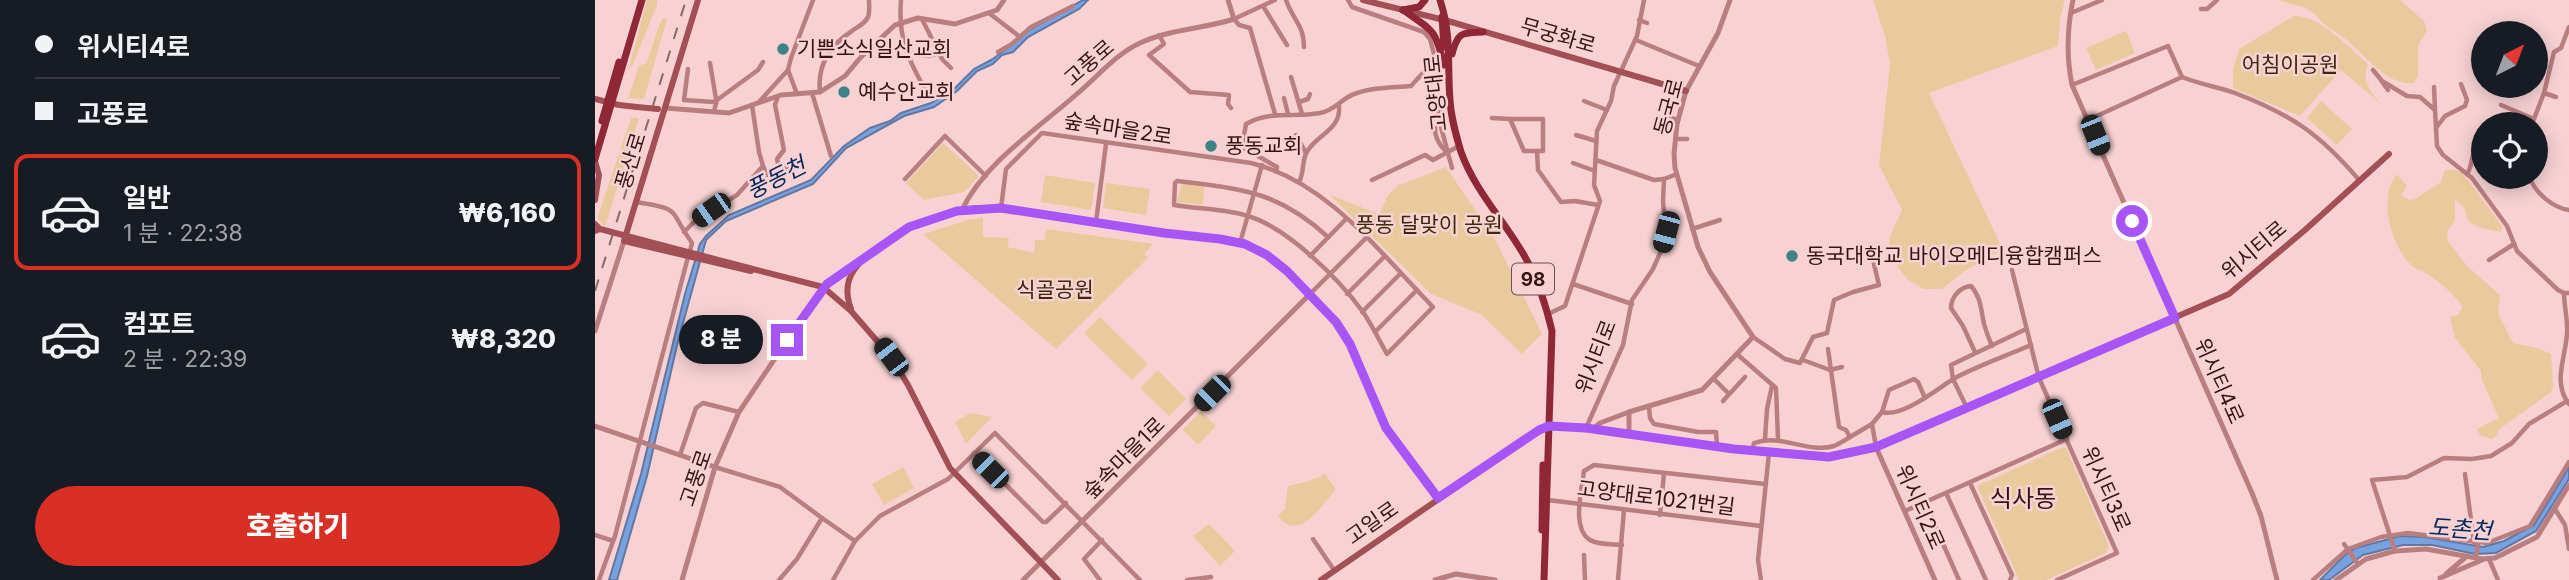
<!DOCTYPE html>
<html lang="ko">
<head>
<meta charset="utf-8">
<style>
	:root { --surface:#171b24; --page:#242831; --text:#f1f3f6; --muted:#9ea1a6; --line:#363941; --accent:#d93025 }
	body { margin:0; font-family:Inter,"Noto Sans KR",sans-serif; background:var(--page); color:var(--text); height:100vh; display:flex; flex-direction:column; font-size:26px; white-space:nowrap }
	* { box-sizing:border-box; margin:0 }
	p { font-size:23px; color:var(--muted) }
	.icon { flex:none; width:38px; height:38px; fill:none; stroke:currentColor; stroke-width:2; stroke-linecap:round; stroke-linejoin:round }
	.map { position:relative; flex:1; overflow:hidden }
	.side { display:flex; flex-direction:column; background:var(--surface); width:595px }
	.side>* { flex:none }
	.banner { display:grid; align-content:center; height:154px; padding:0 35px; background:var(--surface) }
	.needle { width:46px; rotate:42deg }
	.buttons { position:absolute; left:1876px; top:21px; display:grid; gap:14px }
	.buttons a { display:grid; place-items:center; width:77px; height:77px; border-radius:50%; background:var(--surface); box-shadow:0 4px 18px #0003; font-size:35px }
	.end { position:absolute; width:32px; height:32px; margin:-16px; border:9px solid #a855f7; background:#fff; box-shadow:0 0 0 4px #fff }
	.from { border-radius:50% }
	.bubble { position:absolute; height:49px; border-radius:24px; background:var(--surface); box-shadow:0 4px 18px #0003; font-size:23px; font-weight:800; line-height:49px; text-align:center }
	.car { position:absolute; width:21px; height:42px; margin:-21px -10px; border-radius:9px; box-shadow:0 0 5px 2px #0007; background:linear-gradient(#222 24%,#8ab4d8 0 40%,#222 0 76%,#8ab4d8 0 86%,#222 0) }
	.banner b { display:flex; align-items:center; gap:24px; height:66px; font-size:26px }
	.banner b+b { border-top:2px solid var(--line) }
	.banner i { width:18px; height:18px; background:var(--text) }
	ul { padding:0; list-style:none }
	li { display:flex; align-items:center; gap:21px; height:116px; margin:0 14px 10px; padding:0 21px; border:4px solid transparent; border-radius:14px }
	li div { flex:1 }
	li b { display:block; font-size:26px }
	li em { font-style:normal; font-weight:800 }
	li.on { border-color:var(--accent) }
	li>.icon { width:63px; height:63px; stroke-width:1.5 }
	.button { display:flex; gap:14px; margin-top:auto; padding:14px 35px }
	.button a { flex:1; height:80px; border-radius:42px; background:var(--accent); color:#fff; font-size:28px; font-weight:800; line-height:80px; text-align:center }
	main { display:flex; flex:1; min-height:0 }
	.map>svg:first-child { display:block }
	.green { fill:#e8ca9d }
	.water { fill:#77a2e0; stroke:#6377a3; stroke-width:2 }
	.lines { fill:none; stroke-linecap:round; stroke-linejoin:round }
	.minor { stroke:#b97e80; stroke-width:4.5 }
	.tertiary { stroke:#b97e80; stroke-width:5 }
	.secondary { stroke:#a24f55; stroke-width:6 }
	.primary { stroke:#8f2736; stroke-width:7 }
	.rail { stroke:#8b686a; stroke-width:2; stroke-dasharray:12 12; stroke-linecap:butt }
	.secondary-bridge { stroke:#a24f55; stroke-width:6 }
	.route { stroke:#a855f7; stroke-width:9 }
	.poi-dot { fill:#3c8486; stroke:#f8d2d3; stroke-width:2.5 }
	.labels { text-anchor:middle; stroke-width:5; stroke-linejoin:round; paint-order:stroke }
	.shield { fill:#f8d2d3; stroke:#704d4f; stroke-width:2 }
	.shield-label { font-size:19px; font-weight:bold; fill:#351416 }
	.street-label { font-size:21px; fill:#351416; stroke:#f8d2d3 }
	.poi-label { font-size:21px; fill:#351416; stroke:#f8d2d3; text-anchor:start }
	.park-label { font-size:21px; fill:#3b2909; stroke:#f8d2d3 }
	.water-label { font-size:23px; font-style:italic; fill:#00265c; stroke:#f8d2d3 }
	.quarter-label { font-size:24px; fill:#351416; stroke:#f8d2d3 }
</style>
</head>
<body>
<main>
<section class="side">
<div class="banner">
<b><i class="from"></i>위시티4로</b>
<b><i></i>고풍로</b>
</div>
<ul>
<li class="on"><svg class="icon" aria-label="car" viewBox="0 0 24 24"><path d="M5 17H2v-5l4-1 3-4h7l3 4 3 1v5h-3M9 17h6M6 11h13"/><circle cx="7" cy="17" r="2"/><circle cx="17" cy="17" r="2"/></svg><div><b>일반</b><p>1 분 · 22:38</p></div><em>₩6,160</em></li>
<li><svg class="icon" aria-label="car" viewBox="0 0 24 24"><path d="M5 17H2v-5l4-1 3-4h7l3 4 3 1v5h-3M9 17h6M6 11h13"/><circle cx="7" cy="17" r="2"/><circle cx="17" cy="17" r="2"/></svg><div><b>컴포트</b><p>2 분 · 22:39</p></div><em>₩8,320</em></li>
</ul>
<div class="button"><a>호출하기</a></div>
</section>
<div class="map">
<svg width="1974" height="580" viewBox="0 0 1974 580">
	<rect width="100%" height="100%" fill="#f8d2d3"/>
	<!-- green -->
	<g class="green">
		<path d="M52 0H62V5L38 64 33 71Z"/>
		<path d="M1278 0H1470L1465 19 1463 46 1334 93 1408 250 1371 270 1347 289H1329L1313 280 1293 254 1295 236 1307 210 1284 165 1295 64 1290 36Z"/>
		<path d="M1684 0H1805L1829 21 1832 30 1823 46V76L1819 83C1792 87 1767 51 1748 37 1742 32 1736 30 1730 25 1724 20 1721 14 1714 10 1705 4 1694 5 1684 0Z"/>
		<path d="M1699 16C1725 15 1754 48 1773 64 1766 82 1776 92 1787 105L1746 70 1705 116 1638 88V70L1644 49Z"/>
		<path d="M68 18 72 19 49 99 33 98 44 66 51 63C58 48 60 32 68 18Z"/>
		<path d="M1531 31 1540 53 1501 70 1491 48Z"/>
		<path d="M1726 101 1757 129 1742 145 1712 118Z"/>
		<path d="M36 118H44L10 227 3 219 4 213Z"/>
		<path d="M348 143 384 176 369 192 329 200 311 183Z"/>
		<path d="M851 167 900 239 947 334 927 354 887 315 836 294 735 195 784 214 793 195 802 186Z"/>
		<path d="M1857 169 1867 173 1908 227 1905 232C1889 228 1870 228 1870 209L1860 199V220L1853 230 1852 240 1872 266 1905 295 1903 313 1918 343 1942 348 1956 354 1958 387 1956 392 1903 430V435L1896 439 1885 435 1882 429 1904 418 1886 378V371L1860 338 1855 317 1863 315 1867 307C1862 295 1838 277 1827 271 1822 268 1821 270 1817 266 1796 246 1782 198 1802 174L1812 186 1806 195 1814 200 1820 199 1846 182 1850 170Z"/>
		<path d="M450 175 500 183 496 210 446 202Z"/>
		<path d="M511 183 555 189 551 215 508 208Z"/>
		<path d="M587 183 609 186 608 205 582 202Z"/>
		<path d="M388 218V237L414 238 413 247 439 253 440 240H450L451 229 558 244 549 254 553 258 461 349 328 234 373 220Z"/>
		<path d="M505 317 553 364 537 380 489 333Z"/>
		<path d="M563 370 591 399 574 416 545 388Z"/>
		<path d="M606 411 621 426 603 445 588 430Z"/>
		<path d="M375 413 397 417 371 444 360 422Z"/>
		<path d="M1468 447 1471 448 1514 546 1511 553 1451 580H1424L1382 486Z"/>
		<path d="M308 467 319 488 289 505 277 484Z"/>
		<path d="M730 474 741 489C727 505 703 544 683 516L690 509 693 486 714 481Z"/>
		<path d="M614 524 640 551 625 566 598 536Z"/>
	</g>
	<!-- water -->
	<g class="water">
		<path d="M488 0H493L484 9 433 37 418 52 407 55 398 64 382 71 362 91 339 107 309 116 251 148 218 184 131 221 111 240 83 341 52 476 22 580H14L46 474 90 294 105 244 111 236 134 215 216 180 249 146 275 128 295 121 306 113 336 103 361 87 379 69 398 59 433 31Z"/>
		<path d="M1974 467V479L1941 531 1901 553 1880 554 1837 545H1808L1768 555 1734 580H1725L1750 555 1761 548 1805 536 1830 537 1888 547 1909 541 1939 525Z"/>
	</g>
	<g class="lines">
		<!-- minor -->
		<g class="minor">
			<path d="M306 0C303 36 312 58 330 89"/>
			<path d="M680 0 639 19 644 25 655 28 680 114"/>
			<path d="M691 0C698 20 709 25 709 47"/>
			<path d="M753 0 757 7 829 32 835 39 839 54 846 60"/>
			<path d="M668 6 692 45"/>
			<path d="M1606 9H1612L1622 0"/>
			<path d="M394 13 425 37"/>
			<path d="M1476 13 1507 0"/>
			<path d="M327 19 347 59 356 68"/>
			<path d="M1044 20 1052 23"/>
			<path d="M564 35 569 44 554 55 595 92 634 95 633 104 636 108"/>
			<path d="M1041 40 1104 66"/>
			<path d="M403 52 417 44 436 27 478 6"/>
			<path d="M312 53 334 56 344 53"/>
			<path d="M115 63 121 99"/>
			<path d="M93 69 89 100 119 102"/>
			<path d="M193 70 202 94"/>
			<path d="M1778 70 1787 81 1812 96 1825 97 1840 110 1842 146 1848 155 1877 178 1912 226 1922 251 1963 290 1969 293H1974"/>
			<path d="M696 77 707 114"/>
			<path d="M1787 82 1793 90"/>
			<path d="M1477 85 1573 46 1587 77"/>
			<path d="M1839 87 1840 109"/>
			<path d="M225 92C222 65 234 46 257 31 262 27 270 24 273 17 275 12 274 5 274 0"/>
			<path d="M217 93 236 156"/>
			<path d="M1949 93 1961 97"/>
			<path d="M183 96 180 105 189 150 182 159 184 168 205 165"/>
			<path d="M689 98 693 114"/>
			<path d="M989 101 1012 110"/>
			<path d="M164 102 193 70 196 58 218 0"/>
			<path d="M704 102 713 99 715 94"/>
			<path d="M1906 105 1939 119"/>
			<path d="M119 111 122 100 163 70 168 62"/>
			<path d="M843 116 857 168"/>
			<path d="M1069 116 1083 120"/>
			<path d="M897 118 915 119"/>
			<path d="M915 119H948V151H929Z"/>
			<path d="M1493 120 1587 77C1604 84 1623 87 1640 93 1697 115 1725 134 1764 180"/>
			<path d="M1937 124 1949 93 1959 52 1966 48 1974 27"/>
			<path d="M1841 128 1850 116 1870 106 1872 100 1866 84"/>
			<path d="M701 135 711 153"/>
			<path d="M981 135 1001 141"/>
			<path d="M1080 139H1092"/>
			<path d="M942 151 943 170 966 202 980 201 1003 205"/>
			<path d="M852 152C835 138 836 113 854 100"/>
			<path d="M1001 160 1059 180 1069 179 1082 174"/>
			<path d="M978 163 1000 171"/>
			<path d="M168 166 172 175"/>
			<path d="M681 171 682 167 647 147 651 124C675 110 699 118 725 113 737 111 743 103 753 97 770 87 797 88 816 86 826 75 833 65 848 65"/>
			<path d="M1872 174C1877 167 1876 158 1880 150"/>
			<path d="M1935 177C1939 192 1958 208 1974 210"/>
			<path d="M310 179 350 136 391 176"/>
			<path d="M777 180 830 155 838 160 864 146"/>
			<path d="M704 182C710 172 706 159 713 150 725 133 746 129 744 106"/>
			<path d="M41 202C87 209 73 209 97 243L95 251"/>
			<path d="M406 208 411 169 447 133 656 163C733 182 785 253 838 307L792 354C784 340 777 325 768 312 744 279 693 228 653 216 631 209 603 209 579 205L580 183 582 181C647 189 683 191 733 237"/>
			<path d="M501 222 511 144"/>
			<path d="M1097 229 1125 220"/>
			<path d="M89 232 101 220 142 195 168 166 164 152 157 105"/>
			<path d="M645 243 667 165"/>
			<path d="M715 256 751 219"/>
			<path d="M1894 260 1919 244"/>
			<path d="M1417 270 1444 378 1522 553 1462 580"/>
			<path d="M978 284 1037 304"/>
			<path d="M1969 293C1969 306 1973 320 1972 333 1971 357 1957 382 1974 404"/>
			<path d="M715 294 771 238"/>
			<path d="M752 294 789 257"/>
			<path d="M767 312 805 274"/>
			<path d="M953 314 970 306 1005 201 999 185 1002 131 1016 101 1019 86 1042 36 1049 0"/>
			<path d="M780 332 822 290"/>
			<path d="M1158 337 1190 359 1205 363 1218 337 1232 333 1239 300 1258 292 1284 285 1278 260"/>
			<path d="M1233 349 1244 427 1251 430 1255 437 1277 424"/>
			<path d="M1380 352 1368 326 1356 308C1356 297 1365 287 1376 286 1386 297 1386 310 1389 324 1391 331 1394 339 1397 346"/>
			<path d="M1143 355 1181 388 1183 439"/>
			<path d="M1208 360 1235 370 1247 367"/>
			<path d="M1119 379 1134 394"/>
			<path d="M1128 401 1150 377"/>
			<path d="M1054 407 1055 418 1059 424 1103 432H1121L1122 446"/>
			<path d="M1372 408 1358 379 1356 365 1431 329"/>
			<path d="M1287 412C1308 418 1343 388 1360 378 1384 365 1411 356 1436 345"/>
			<path d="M991 428 1028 345 1037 300 1058 269 1066 251 1071 232 1068 202 1069 179"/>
			<path d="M1170 439 1172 409 1177 386"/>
			<path d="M1281 447 1277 424 1287 412 1294 390 1319 379 1323 382 1330 398"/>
			<path d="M1157 451 1159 443C1186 433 1213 454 1239 446 1244 444 1250 440 1255 437"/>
			<path d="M379 453 448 522H451L471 503"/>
			<path d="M85 455 101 408 108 403 144 412"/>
			<path d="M120 467 185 487 227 518"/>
			<path d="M1870 474 1879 543"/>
			<path d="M1375 483 1417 575 1415 580"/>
			<path d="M1351 493 1391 580"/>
			<path d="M953 500 1166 526"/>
			<path d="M1330 503 1364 580"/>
			<path d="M1960 509 1970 525 1974 549"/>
			<path d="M1310 511 1472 439"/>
			<path d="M1065 515 1069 473"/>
			<path d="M0 535 18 541"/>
			<path d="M718 539 739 570"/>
			<path d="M1749 544 1763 564"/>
			<path d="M1027 545C1018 544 1003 545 995 540 976 528 987 490 989 471L999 465 1170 484"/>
			<path d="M1800 551 1777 480 1812 477 1849 458 1877 459 1896 456 1917 443 1934 424 1972 401"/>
			<path d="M989 555 990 580"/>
			<path d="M1881 557 1883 543"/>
			<path d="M1894 559 1903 580"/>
			<path d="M4 580 20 536 93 257"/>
			<path d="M184 580 202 559 227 518 260 541"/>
			<path d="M238 580 260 541 285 516 353 479 400 433 545 580"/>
			<path d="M505 580 489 559 507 540"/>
			<path d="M592 580 616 577"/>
			<path d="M1023 580 1029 510"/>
			<path d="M1166 580 1163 560 1174 453"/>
			<path d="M1718 580 1753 549 1786 537 1813 533 1892 543 1935 526 1974 462"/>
		</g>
		<!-- tertiary -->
		<g class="tertiary">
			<path d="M1478 0C1472 29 1471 56 1477 85L1657 493 1666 516 1682 580"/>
			<path d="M70 108 134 113 186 95 225 92 250 76 266 57 300 25 323 18 360 24 402 10 409 0"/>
			<path d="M367 210C389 163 445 127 483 93 503 76 521 54 545 43 575 29 608 29 639 19L633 0"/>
			<path d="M0 331 29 241"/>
			<path d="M0 426 120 467"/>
			<path d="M998 429 1005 423 1034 412"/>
			<path d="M1034 435V412L1107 390 1158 337 1115 272 1103 247 1080 168 1079 154 1082 124 1091 91 1123 33 1135 0"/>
			<path d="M1281 447 1340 580"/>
			<path d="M1851 574 1872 556"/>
			<path d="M1845 578 1887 560"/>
			<path d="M87 580 120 467 144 412 228 287"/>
			<path d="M428 580 715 294"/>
			<path d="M840 580 861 574 900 580"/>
			<path d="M1741 580 1771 559 1800 551 1831 549 1887 559 1900 558 1942 537 1974 485"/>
		</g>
		<!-- secondary -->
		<g class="secondary">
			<path d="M103 0 29 241 156 271"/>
			<path d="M768 0 853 21 1091 91"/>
			<path d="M0 99 24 105 42 107"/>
			<path d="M0 161 4 175 0 200"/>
			<path d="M0 224 5 229 0 231"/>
			<path d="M154 268 228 287 256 311 296 357 313 385 355 468 463 580"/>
			<path d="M228 287 314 227 362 211 381 208 424 210 569 233 625 239 650 245 672 255 692 271 741 322 756 344 791 428 843 498"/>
			<path d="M256 309C250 293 251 278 263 265"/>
			<path d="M726 580 944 430 954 426 991 428 1157 451 1234 457 1281 447 1634 294 1710 230 1794 154"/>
		</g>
		<!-- primary -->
		<g class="primary">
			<path d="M845 0C857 36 852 63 855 100 856 118 861 135 866 152 879 188 904 215 924 247 941 273 950 301 957 331L949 580"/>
			<path d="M808 10C838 31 840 28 849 65"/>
			<path d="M808 10 824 7 830 0"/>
			<path d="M847 17 849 47"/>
			<path d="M857 54C863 31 867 33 888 32"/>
			<path d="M7 121 24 62"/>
			<path d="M0 159 47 0"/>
			<path d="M947 530 948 465"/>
		</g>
		<!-- rail -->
		<path class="rail" d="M0 291 91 0"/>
		<!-- secondary-bridge -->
		<g class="secondary-bridge">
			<path d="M42 107 63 109"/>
			<path d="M5 229 154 268"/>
		</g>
	</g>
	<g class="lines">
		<!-- route -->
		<path class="route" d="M192 340 232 284 314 227 362 211 406 208 569 233 625 239 650 244 672 255 692 271 741 322 755 344 791 428 843 498 944 430 954 426 991 428 1139 449 1234 457 1281 447 1580 318 1537 221"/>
	</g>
	<!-- markers -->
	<g class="poi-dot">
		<circle cx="188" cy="49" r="7"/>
		<circle cx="249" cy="92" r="7"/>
		<circle cx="616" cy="146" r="7"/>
		<circle cx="1197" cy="256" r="7"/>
	</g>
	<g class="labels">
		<!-- shield labels -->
		<rect class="shield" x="917" y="263.5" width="42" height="31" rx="5"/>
		<g class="shield-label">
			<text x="938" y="286">98</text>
		</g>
		<!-- street labels -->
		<g class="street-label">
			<text transform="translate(963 36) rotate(16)" y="7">무궁화로</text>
			<text transform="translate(494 63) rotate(-41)" y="7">고풍로</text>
			<text transform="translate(841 93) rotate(-96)" y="7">고양대로</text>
			<text transform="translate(1074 107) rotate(-75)" y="7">동국로</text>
			<text transform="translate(523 129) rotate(9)" y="7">숲속마을2로</text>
			<text transform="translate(36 161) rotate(-73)" y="7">풍산로</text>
			<text transform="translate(1659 250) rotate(-40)" y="7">위시티로</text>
			<text transform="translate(1001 357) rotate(-69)" y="7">위시티로</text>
			<text transform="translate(1624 381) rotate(66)" y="7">위시티4로</text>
			<text transform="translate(529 458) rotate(-45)" y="7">숲속마을1로</text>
			<text transform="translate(101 478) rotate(-71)" y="7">고풍로</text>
			<text transform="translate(1511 489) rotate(66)" y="7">위시티3로</text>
			<text transform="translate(1061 498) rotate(7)" y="7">고양대로1021번길</text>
			<text transform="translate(1325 507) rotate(66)" y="7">위시티2로</text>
			<text transform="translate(777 523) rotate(-35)" y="7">고일로</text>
		</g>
		<!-- poi labels -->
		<g class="poi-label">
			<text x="202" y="56">기쁜소식일산교회</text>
			<text x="263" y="99">예수안교회</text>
			<text x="630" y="153">풍동교회</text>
			<text x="1211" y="263">동국대학교 바이오메디융합캠퍼스</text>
		</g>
		<!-- park labels -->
		<g class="park-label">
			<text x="1695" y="72">어침이공원</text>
			<text x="834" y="232">풍동 달맞이 공원</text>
			<text x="460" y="297">식골공원</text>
		</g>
		<!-- water labels -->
		<g class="water-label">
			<text transform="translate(181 178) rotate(-27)" y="8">풍동천</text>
			<text transform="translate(1865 529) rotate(4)" y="8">도촌천</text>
		</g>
		<!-- quarter labels -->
		<g class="quarter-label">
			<text x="1428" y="507">식사동</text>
		</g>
	</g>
</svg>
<div class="buttons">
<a><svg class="needle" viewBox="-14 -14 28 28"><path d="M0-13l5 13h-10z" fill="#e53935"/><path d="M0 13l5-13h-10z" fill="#9ea1a6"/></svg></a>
<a><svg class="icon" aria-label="locate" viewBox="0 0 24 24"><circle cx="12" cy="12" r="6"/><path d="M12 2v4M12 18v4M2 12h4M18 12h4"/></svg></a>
</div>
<i class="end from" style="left:1537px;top:221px"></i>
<i class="end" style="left:192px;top:340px"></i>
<div class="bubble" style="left:84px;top:315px;width:84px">8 분</div>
<i class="car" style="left:1500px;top:135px;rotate:158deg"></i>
<i class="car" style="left:116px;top:210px;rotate:235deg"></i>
<i class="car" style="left:1071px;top:232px;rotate:195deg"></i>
<i class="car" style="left:296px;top:357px;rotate:323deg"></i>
<i class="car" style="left:617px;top:393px;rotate:225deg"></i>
<i class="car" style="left:1462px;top:419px;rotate:156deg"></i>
<i class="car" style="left:395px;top:470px;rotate:315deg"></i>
</div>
</main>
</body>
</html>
